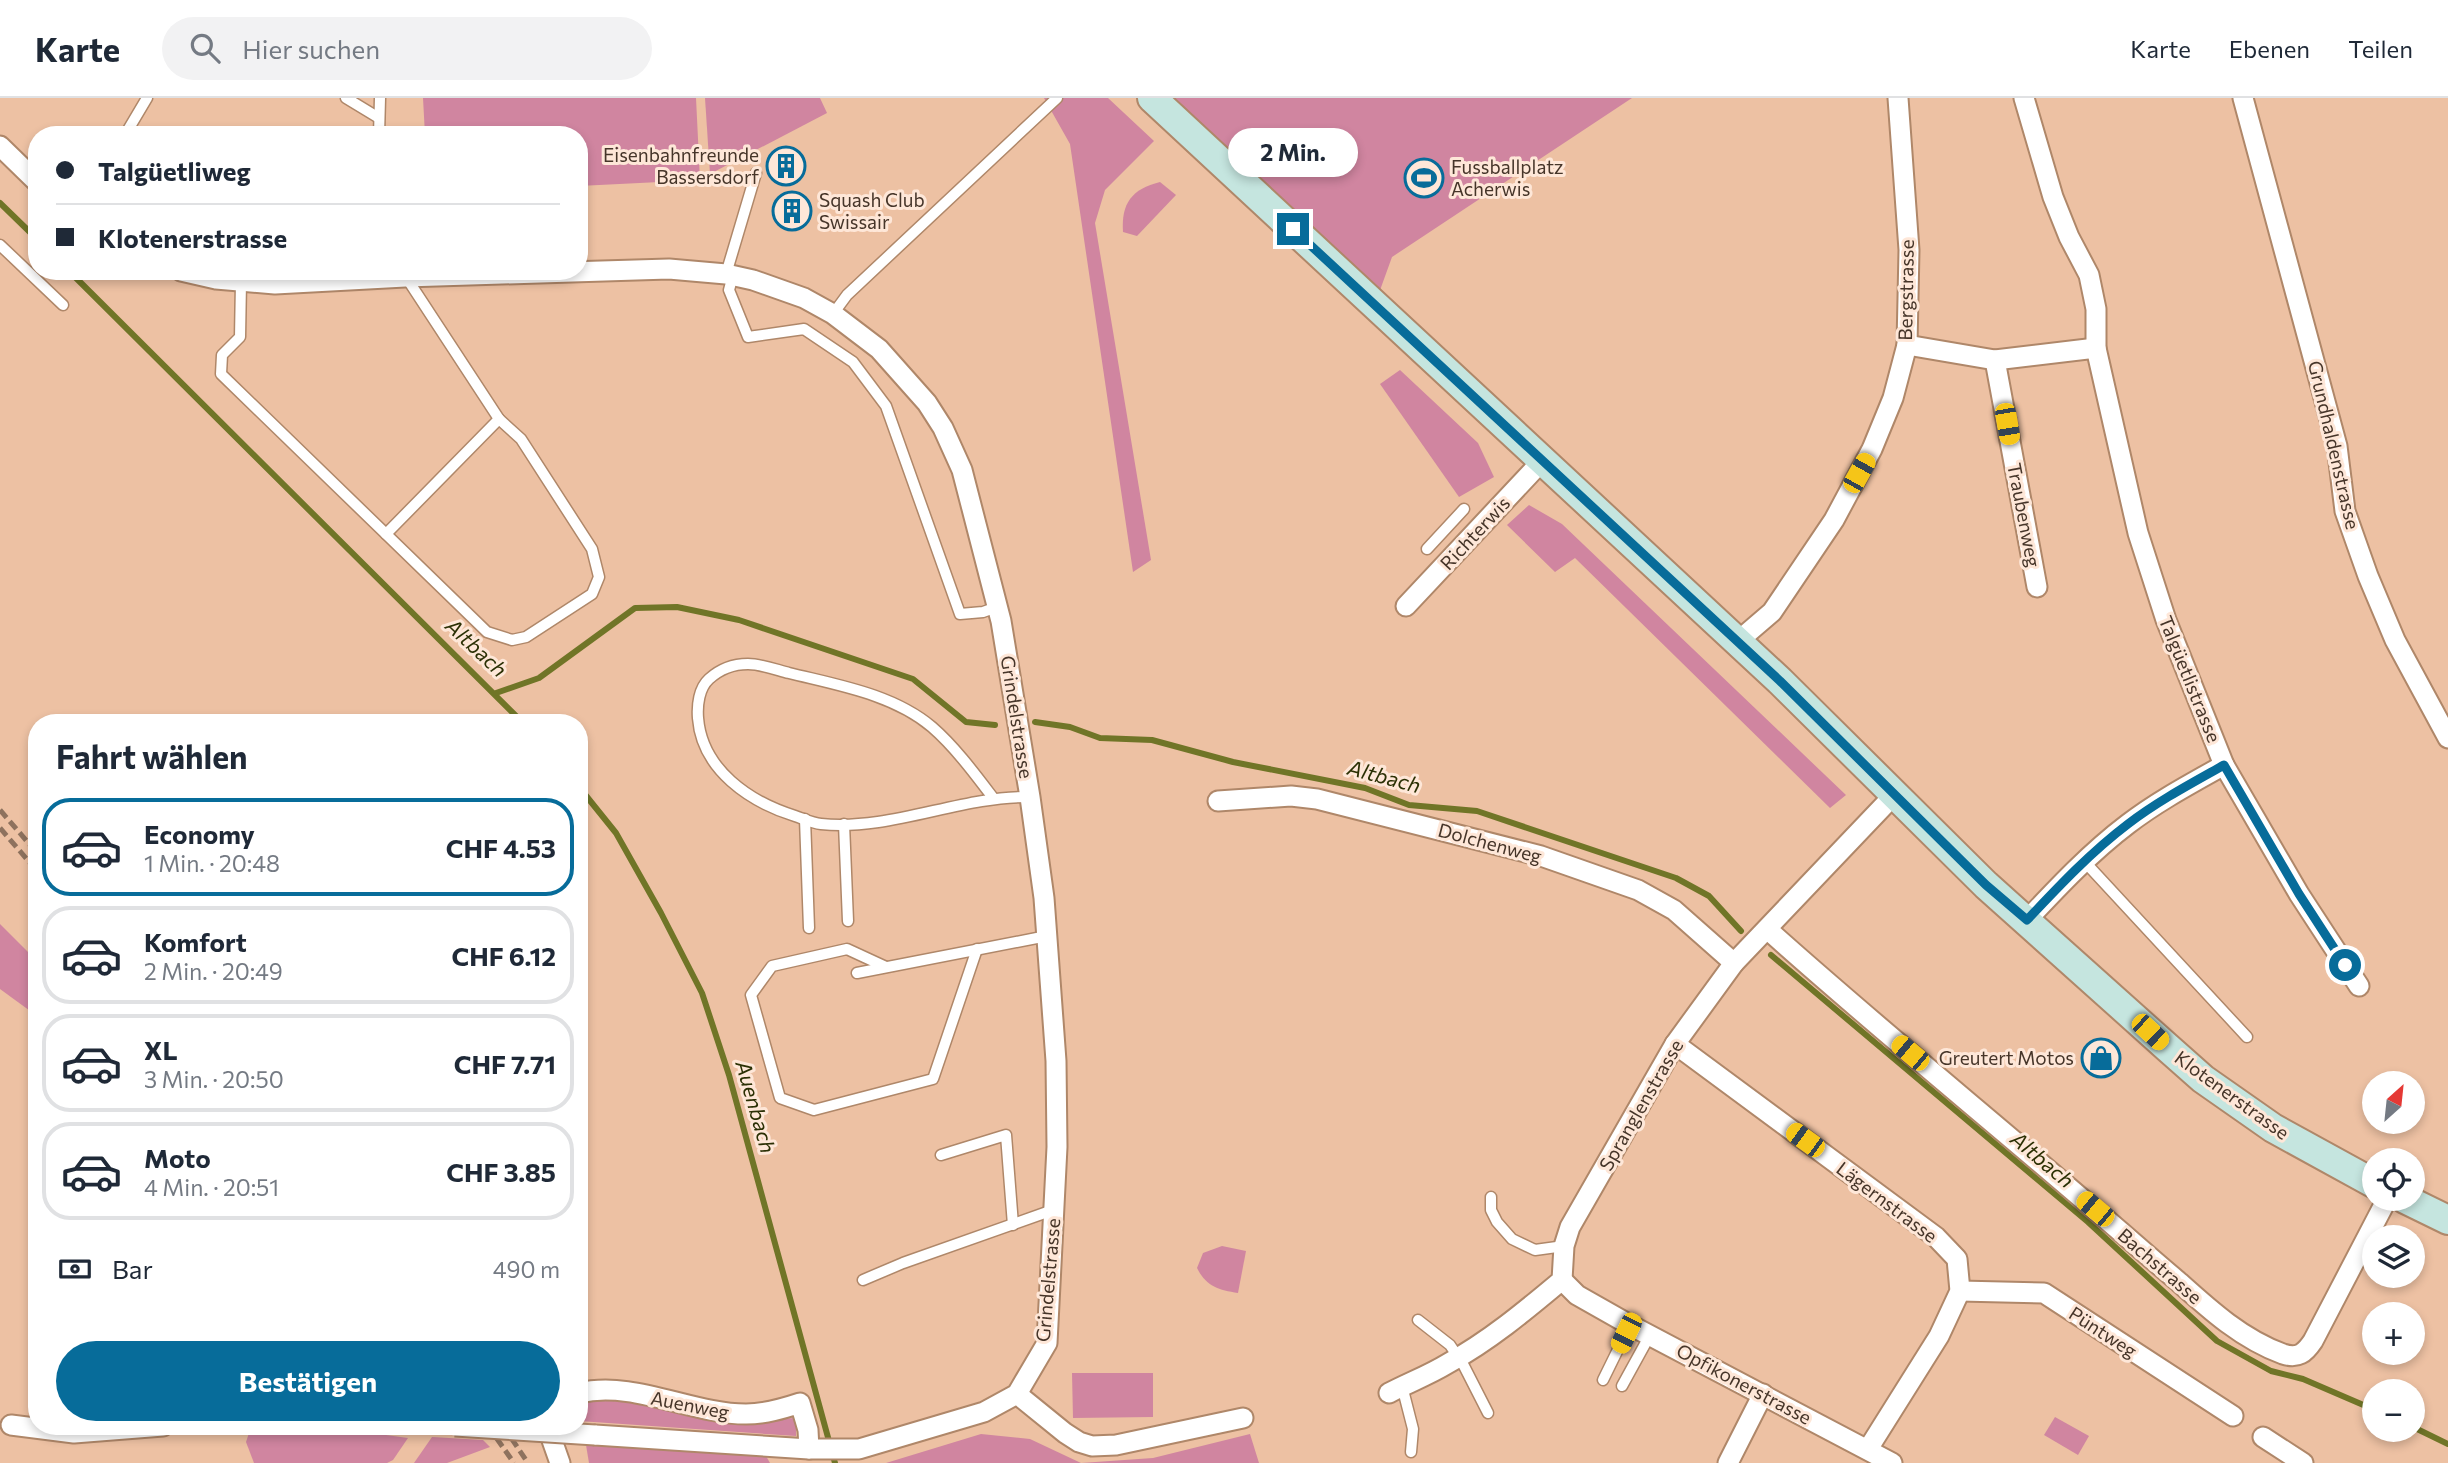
<!DOCTYPE html>
<html lang="de">
<head>
<meta charset="utf-8">
<style>
	:root { --surface:#fff; --page:#f2f2f3; --text:#1f2937; --muted:#747a83; --line:#e0e1e3; --accent:#076c9a }
	body { margin:0; font-family:Commissioner,sans-serif; background:var(--page); color:var(--text); height:100vh; display:flex; flex-direction:column; font-size:26px; white-space:nowrap }
	* { box-sizing:border-box; margin:0 }
	p { font-size:23px; color:var(--muted) }
	.icon { flex:none; width:38px; height:38px; fill:none; stroke:currentColor; stroke-width:2; stroke-linecap:round; stroke-linejoin:round }
	.map { position:relative; flex:1; overflow:hidden }
	.panel { position:absolute; left:28px; top:616px; width:560px; height:721px; display:flex; flex-direction:column; background:var(--surface); border-radius:28px; box-shadow:0 4px 10px #0003 }
	.panel>* { flex:none }
	.banner { position:absolute; left:28px; top:28px; width:560px; height:154px; border-radius:28px; box-shadow:0 4px 10px #0003; display:grid; align-content:center; height:154px; padding:0 28px; background:var(--surface) }
	.needle { width:46px; rotate:27deg }
	.buttons { position:absolute; left:2362px; top:973px; display:grid; gap:14px }
	.buttons a { display:grid; place-items:center; width:63px; height:63px; border-radius:50%; background:var(--surface); box-shadow:0 4px 10px #0003; font-size:35px }
	.end { position:absolute; width:32px; height:32px; margin:-16px; border:9px solid #076c9a; background:#fff; box-shadow:0 0 0 4px #fff }
	.from { border-radius:50% }
	.bubble { position:absolute; height:49px; border-radius:24px; background:var(--surface); box-shadow:0 4px 10px #0003; font-size:23px; font-weight:700; line-height:49px; text-align:center }
	.car { position:absolute; width:21px; height:42px; margin:-21px -10px; border-radius:9px; box-shadow:0 0 5px 2px #0007; background:linear-gradient(#f5c518 24%,#345 0 40%,#f5c518 0 76%,#345 0 86%,#f5c518 0) }
	.banner b { display:flex; align-items:center; gap:24px; height:66px; font-size:26px }
	.banner b+b { border-top:2px solid var(--line) }
	.banner i { width:18px; height:18px; background:var(--text) }
	ul { padding:0; list-style:none }
	li { display:flex; align-items:center; gap:21px; height:98px; margin:0 14px 10px; padding:0 14px; border:4px solid var(--line); border-radius:28px }
	li div { flex:1 }
	li b { display:block; font-size:26px }
	li em { font-style:normal; font-weight:700 }
	li.current { border-color:var(--accent) }
	li>.icon { width:63px; height:63px; stroke-width:1.5 }
	h2 { padding:0 28px; font-size:32px; line-height:84px }
	.pay { display:flex; align-items:center; gap:18px; height:77px; padding:0 28px; font-size:26px }
	.pay p { margin-inline-start:auto }
	.action { display:flex; gap:14px; margin-top:auto; padding:14px 28px }
	.action a { flex:1; height:80px; border-radius:42px; background:var(--accent); color:#fff; font-size:28px; font-weight:700; line-height:80px; text-align:center }
	header { display:flex; align-items:center; gap:42px; box-sizing:border-box; height:98px; padding:0 35px; background:var(--surface); border-bottom:2px solid var(--line) }
	header strong { font-size:33px }
	nav { display:flex; gap:38px; margin-inline-start:auto; font-size:24px }
	.search { width:490px; height:63px; background:var(--page); display:flex; align-items:center; gap:18px; box-sizing:border-box; padding:0 24px; border-radius:38px; color:var(--muted); font-size:26px }
	.map>svg:first-child { display:block }
	.green { fill:#d085a0 }
	.lines { fill:none; stroke-linecap:round; stroke-linejoin:round }
	.stream { stroke:#707527; stroke-width:6 }
	.service-casing { stroke:#af8769; stroke-width:13 }
	.minor-casing { stroke:#af8769; stroke-width:23 }
	.secondary-casing { stroke:#af8769; stroke-width:32 }
	.service { stroke:#fff; stroke-width:10 }
	.minor { stroke:#fff; stroke-width:19 }
	.secondary { stroke:#c5e5df; stroke-width:28 }
	.rail { stroke:#8e725e; stroke-width:5; stroke-dasharray:10 5; stroke-linecap:butt }
	.minor-bridge-casing { stroke:#af8769; stroke-width:23; stroke-linecap:butt }
	.minor-bridge { stroke:#fff; stroke-width:19 }
	.route { stroke:#076c9a; stroke-width:9 }
	.labels { text-anchor:middle; stroke-width:6; stroke-linejoin:round; paint-order:stroke }
	.poi-label { font-size:19px; fill:#463529; stroke:#fee7d8; text-anchor:end }
	.street-label { font-size:19px; fill:#463529; stroke:#fee7d8 }
	.water-label { font-size:21px; font-style:italic; fill:#2b3004; stroke:#fee7d8 }
</style>
</head>
<body>
<header>
<strong>Karte</strong>
<div class="search"><svg class="icon" aria-label="search" viewBox="0 0 24 24"><circle cx="10" cy="10" r="6"/><path d="M15 15l6 6"/></svg>Hier suchen</div>
<nav><a>Karte</a><a>Ebenen</a><a>Teilen</a></nav>
</header>
<div class="map">
<svg width="2448" height="1365" viewBox="0 0 2448 1365">
	<rect width="100%" height="100%" fill="#edc1a3"/>
	<!-- green -->
	<g class="green">
		<path d="M423 0H696L700 82 579 88V37H425Z"/>
		<path d="M705 0H820L827 15 710 76Z"/>
		<path d="M1044 0H1108L1154 43 1105 92 1095 125 1151 462 1133 474 1070 46Z"/>
		<path d="M1171 0H1632L1392 159 1379 195Z"/>
		<path d="M1160 84 1176 97 1137 138 1123 134C1121 105 1132 91 1160 84Z"/>
		<path d="M1400 272 1478 345 1494 379 1459 399 1380 286Z"/>
		<path d="M1529 407 1562 426 1846 697 1830 710 1575 460 1555 474 1507 427Z"/>
		<path d="M0 826 37 863V918L0 891Z"/>
		<path d="M1222 1148 1246 1153 1238 1195C1218 1192 1206 1188 1197 1170L1203 1155Z"/>
		<path d="M1072 1275H1153V1319L1073 1320Z"/>
		<path d="M628 1300 753 1322 796 1320V1338L579 1323V1310L585 1301Z"/>
		<path d="M2055 1319 2089 1338 2078 1357 2044 1337Z"/>
		<path d="M335 1330 408 1340 393 1362 387 1365H254L246 1344 250 1332Z"/>
		<path d="M981 1336 1030 1341 1081 1365 1153 1360 1250 1336 1259 1365H886Z"/>
		<path d="M432 1339 483 1342 490 1349 447 1365H414Z"/>
		<path d="M586 1347 766 1358 770 1365H589Z"/>
	</g>
	<g class="lines">
		<!-- stream -->
		<g class="stream">
			<path d="M0 105 37 141"/>
			<path d="M69 173 523 625"/>
			<path d="M496 595 539 580 635 510 677 509 739 522 913 581 966 624 995 627"/>
			<path d="M1035 624 1070 629 1100 640 1152 642 1233 664 1365 690 1409 707 1477 713 1676 780 1709 798 1741 833"/>
			<path d="M579 689 616 735 661 815 702 895 729 977 835 1365"/>
			<path d="M1771 857 2088 1124 2217 1243 2271 1273 2303 1281 2375 1312"/>
			<path d="M2413 1329 2448 1346"/>
		</g>
		<defs>
			<g id="service">
				<path d="M346 0 379 20"/>
				<path d="M125 37 147 0"/>
				<path d="M379 37 380 0"/>
				<path d="M0 147 63 207"/>
				<path d="M726 176 756 75"/>
				<path d="M733 177 729 192 748 239 804 231 853 264 886 308 960 516 983 514 997 509"/>
				<path d="M241 184 240 239 222 257 221 276 487 534 512 542 526 539 592 496 599 479 592 451 521 341 499 321"/>
				<path d="M833 216 847 197 1057 0"/>
				<path d="M386 436 499 321 406 179"/>
				<path d="M1427 451 1464 411"/>
				<path d="M994 701C975 676 955 649 932 629 893 596 837 587 789 575 777 572 761 566 748 566 734 566 720 571 709 581 699 590 697 607 698 620 702 672 750 704 795 718 804 721 812 725 821 726 893 733 959 698 1030 699"/>
				<path d="M805 721 809 830"/>
				<path d="M844 726 848 823"/>
				<path d="M2084 763 2247 939"/>
				<path d="M886 869 847 851 772 868 751 897 780 1000 814 1012 933 981 977 851"/>
				<path d="M857 875 1047 838"/>
				<path d="M941 1057 1006 1037 1013 1127"/>
				<path d="M1491 1099V1112L1497 1124 1512 1141 1535 1152 1564 1148"/>
				<path d="M863 1182 903 1165 1053 1112"/>
				<path d="M1418 1222 1450 1247 1464 1268 1488 1315"/>
				<path d="M1603 1282 1630 1227"/>
				<path d="M1402 1288 1413 1331 1411 1354"/>
				<path d="M1622 1288 1650 1237"/>
			</g>
			<g id="minor">
				<path d="M2024 0 2053 99 2069 139 2089 177 2096 211V250L2138 435 2166 522 2224 667 2299 796 2359 888"/>
				<path d="M2243 0 2337 348 2345 413 2368 478 2395 542 2448 640"/>
				<path d="M0 48 37 84"/>
				<path d="M181 173 216 181 275 186 405 179 669 171 726 176 753 182 804 200 833 216 879 251 927 305 943 330 962 372 1001 523 1030 699 1044 800 1056 963 1057 1049 1047 1245 1017 1296 984 1314 859 1351H809L595 1337"/>
				<path d="M1907 247 1995 262 2096 250"/>
				<path d="M1995 262 2037 489"/>
				<path d="M1406 508 1543 362"/>
				<path d="M1737 544 1772 514 1834 422 1872 351 1893 300 1907 247 1909 152 1898 0"/>
				<path d="M1218 703 1291 698 1317 701 1541 758 1638 792 1674 812 1734 865"/>
				<path d="M2027 822C2059 788 2091 754 2128 726 2158 703 2192 685 2224 667"/>
				<path d="M1767 831C1874 927 1985 1017 2094 1111 2123 1135 2150 1160 2179 1184 2210 1212 2242 1241 2283 1256 2298 1261 2305 1255 2313 1243L2387 1101"/>
				<path d="M1675 946 1936 1139 1957 1161 1960 1193 1939 1238 1868 1351"/>
				<path d="M1562 1182 1577 1197 1630 1227 1892 1365"/>
				<path d="M1960 1193 2044 1195 2233 1318"/>
				<path d="M579 1295C633 1282 692 1316 746 1316 765 1316 782 1311 800 1305L808 1332 809 1351"/>
				<path d="M1389 1295C1408 1285 1429 1277 1447 1266 1489 1243 1525 1213 1562 1182L1564 1148 1570 1129 1675 946 1734 865 1894 697"/>
				<path d="M1017 1296 1065 1335 1079 1344 1092 1348 1116 1347 1243 1320"/>
				<path d="M11 1327 74 1335 163 1328"/>
				<path d="M547 1328 560 1365"/>
				<path d="M2263 1339 2303 1365"/>
				<path d="M1728 1365 1763 1296"/>
			</g>
			<g id="secondary">
				<path d="M1152 0 1780 583 1986 787 2168 950 2203 981 2273 1030 2375 1086"/>
				<path d="M2405 1101 2448 1122"/>
			</g>
		</defs>
		<!-- service casing -->
		<use href="#service" class="service-casing"/>
		<!-- minor casing -->
		<use href="#minor" class="minor-casing"/>
		<!-- secondary casing -->
		<use href="#secondary" class="secondary-casing"/>
		<!-- service -->
		<use href="#service" class="service"/>
		<!-- minor -->
		<use href="#minor" class="minor"/>
		<!-- secondary -->
		<use href="#secondary" class="secondary"/>
		<!-- rail -->
		<g class="rail">
			<path d="M0 712 37 755"/>
			<path d="M0 730 37 773"/>
			<path d="M488 1328 514 1365"/>
			<path d="M503 1328 528 1365"/>
		</g>
		<defs>
			<path id="minor-bridge" d="M455 1328 595 1337"/>
		</defs>
		<!-- minor-bridge casing -->
		<use href="#minor-bridge" class="minor-bridge-casing"/>
		<!-- minor-bridge -->
		<use href="#minor-bridge" class="minor-bridge"/>
	</g>
	<g class="lines">
		<!-- route -->
		<path class="route" d="M1293 131 1780 583 1986 787 2027 822C2059 788 2091 754 2128 726 2158 703 2192 685 2224 667L2299 796 2345 867"/>
	</g>
	<!-- icons -->
	<defs>
		<symbol id="building-ring" viewBox="-11 -11 22 22"><circle r="9.5" fill="#fee7d8" stroke="#076c9a" stroke-width="1.5"/><path d="M-4-6H4V6H1V3H-1V6H-4ZM-2.5-4.3h1.7v1.8h-1.7ZM.8-4.3h1.7v1.8H.8ZM-2.5-1h1.7V.8h-1.7ZM.8-1h1.7V.8H.8Z" fill="#076c9a"/></symbol>
		<symbol id="stadium-ring" viewBox="-11 -11 22 22"><circle r="9.5" fill="#fee7d8" stroke="#076c9a" stroke-width="1.5"/><path d="M0-5a6.5 5 0 1 0 0 10a6.5 5 0 1 0 0-10ZM-3.5-1.8h7v3.6h-7Z" fill="#076c9a"/></symbol>
		<symbol id="shop-ring" viewBox="-11 -11 22 22"><circle r="9.5" fill="#fee7d8" stroke="#076c9a" stroke-width="1.5"/><path d="M-5-2.5h2.3a2.7 3.5 0 0 1 5.4 0H5L5.5 6h-11ZM-1.5-2.5h3a1.5 2.3 0 0 0-3 0Z" fill="#076c9a"/></symbol>
	</defs>
	<g fill-rule="evenodd">
		<use href="#building-ring" x="764" y="46" width="44" height="44"/>
		<use href="#stadium-ring" x="1402" y="58" width="44" height="44"/>
		<use href="#building-ring" x="770" y="91" width="44" height="44"/>
		<use href="#shop-ring" x="2079" y="938" width="44" height="44"/>
	</g>
	<g class="labels">
		<!-- poi labels -->
		<g class="poi-label">
			<text x="759" y="64">Eisenbahnfreunde<tspan x="759" dy="22">Bassersdorf</tspan></text>
			<text x="1451" y="76" text-anchor="start">Fussballplatz<tspan x="1451" dy="22">Acherwis</tspan></text>
			<text x="819" y="109" text-anchor="start">Squash Club<tspan x="819" dy="22">Swissair</tspan></text>
			<text x="2074" y="967">Greutert Motos</text>
		</g>
		<!-- street labels -->
		<g class="street-label">
			<text transform="translate(1906 192) rotate(-89)" y="7">Bergstrasse</text>
			<text transform="translate(2334 347) rotate(77)" y="7">Grundhaldenstrasse</text>
			<text transform="translate(2024 417) rotate(79)" y="7">Traubenweg</text>
			<text transform="translate(1475 435) rotate(-47)" y="7">Richterwis</text>
			<text transform="translate(2190 581) rotate(68)" y="7">Talgüetlistrasse</text>
			<text transform="translate(1017 619) rotate(81)" y="7">Grindelstrasse</text>
			<text transform="translate(1490 745) rotate(15)" y="7">Dolchenweg</text>
			<text transform="translate(2232 997) rotate(36)" y="7">Klotenerstrasse</text>
			<text transform="translate(1641 1007) rotate(-60)" y="7">Spranglenstrasse</text>
			<text transform="translate(1887 1104) rotate(37)" y="7">Lägernstrasse</text>
			<text transform="translate(2160 1168) rotate(41)" y="7">Bachstrasse</text>
			<text transform="translate(1048 1182) rotate(-85)" y="7">Grindelstrasse</text>
			<text transform="translate(2103 1234) rotate(33)" y="7">Püntweg</text>
			<text transform="translate(1744 1286) rotate(28)" y="7">Opfikonerstrasse</text>
			<text transform="translate(690 1307) rotate(11)" y="7">Auenweg</text>
		</g>
		<!-- water labels -->
		<g class="water-label">
			<text transform="translate(476 550) rotate(43)" y="7">Altbach</text>
			<text transform="translate(1384 679) rotate(15)" y="7">Altbach</text>
			<text transform="translate(755 1009) rotate(74)" y="7">Auenbach</text>
			<text transform="translate(2042 1062) rotate(40)" y="7">Altbach</text>
		</g>
	</g>
</svg>
<div class="buttons">
<a><svg class="needle" viewBox="-14 -14 28 28"><path d="M0-13l5 13h-10z" fill="#e53935"/><path d="M0 13l5-13h-10z" fill="#747a83"/></svg></a>
<a><svg class="icon" aria-label="locate" viewBox="0 0 24 24"><circle cx="12" cy="12" r="6"/><path d="M12 2v4M12 18v4M2 12h4M18 12h4"/></svg></a>
<a><svg class="icon" aria-label="layers" viewBox="0 0 24 24"><path d="M12 4l9 5-9 5-9-5zM3 14l9 5 9-5"/></svg></a>
<a>+</a>
<a>−</a>
</div>
<i class="end from" style="left:2345px;top:867px"></i>
<i class="end" style="left:1293px;top:131px"></i>
<div class="bubble" style="left:1228px;top:30px;width:130px">2 Min.</div>
<i class="car" style="left:2007px;top:326px;rotate:170deg"></i>
<i class="car" style="left:1859px;top:375px;rotate:29deg"></i>
<i class="car" style="left:2150px;top:934px;rotate:133deg"></i>
<i class="car" style="left:1910px;top:955px;rotate:310deg"></i>
<i class="car" style="left:1805px;top:1042px;rotate:306deg"></i>
<i class="car" style="left:2095px;top:1111px;rotate:310deg"></i>
<i class="car" style="left:1626px;top:1235px;rotate:206deg"></i>
<div class="banner">
<b><i class="from"></i>Talgüetliweg</b>
<b><i></i>Klotenerstrasse</b>
</div>
<section class="panel">
<h2>Fahrt wählen</h2>
<ul>
<li class="current"><svg class="icon" aria-label="car" viewBox="0 0 24 24"><path d="M5 17H2v-5l4-1 3-4h7l3 4 3 1v5h-3M9 17h6M6 11h13"/><circle cx="7" cy="17" r="2"/><circle cx="17" cy="17" r="2"/></svg><div><b>Economy</b><p>1 Min. · 20:48</p></div><em>CHF 4.53</em></li>
<li><svg class="icon" aria-label="car" viewBox="0 0 24 24"><path d="M5 17H2v-5l4-1 3-4h7l3 4 3 1v5h-3M9 17h6M6 11h13"/><circle cx="7" cy="17" r="2"/><circle cx="17" cy="17" r="2"/></svg><div><b>Komfort</b><p>2 Min. · 20:49</p></div><em>CHF 6.12</em></li>
<li><svg class="icon" aria-label="car" viewBox="0 0 24 24"><path d="M5 17H2v-5l4-1 3-4h7l3 4 3 1v5h-3M9 17h6M6 11h13"/><circle cx="7" cy="17" r="2"/><circle cx="17" cy="17" r="2"/></svg><div><b>XL</b><p>3 Min. · 20:50</p></div><em>CHF 7.71</em></li>
<li><svg class="icon" aria-label="car" viewBox="0 0 24 24"><path d="M5 17H2v-5l4-1 3-4h7l3 4 3 1v5h-3M9 17h6M6 11h13"/><circle cx="7" cy="17" r="2"/><circle cx="17" cy="17" r="2"/></svg><div><b>Moto</b><p>4 Min. · 20:51</p></div><em>CHF 3.85</em></li>
</ul>
<div class="pay"><svg class="icon" aria-label="cash" viewBox="0 0 24 24"><path d="M3 7h18v10H3z"/><circle cx="12" cy="12" r="2"/></svg>Bar<p>490 m</p></div>
<div class="action"><a>Bestätigen</a></div>
</section>
</div>
</body>
</html>
